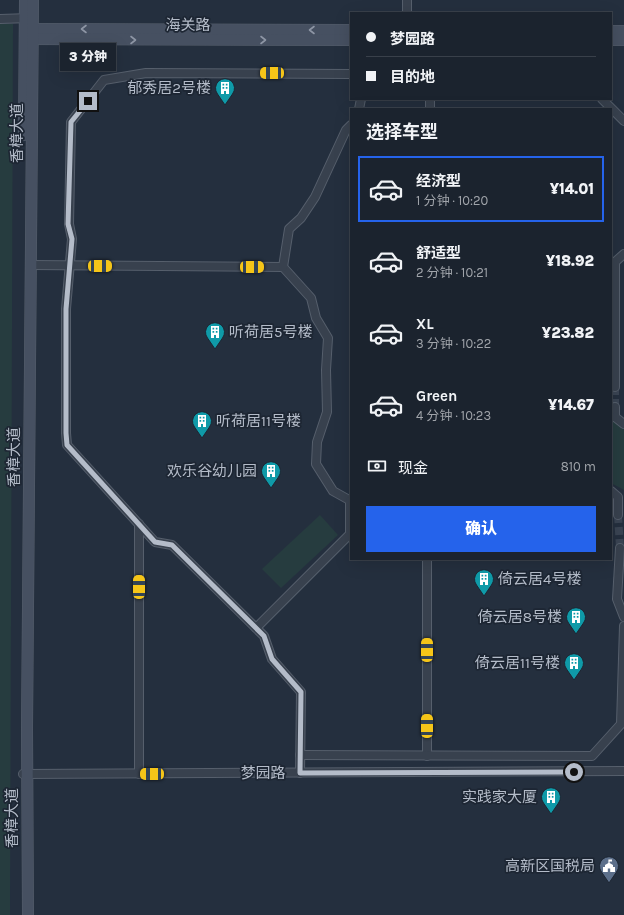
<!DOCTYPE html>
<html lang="zh">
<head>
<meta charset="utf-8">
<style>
	:root { --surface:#1b232e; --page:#242b36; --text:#f1f3f6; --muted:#a0a4aa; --line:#39404a; --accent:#2563eb }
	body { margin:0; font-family:Karla,"Noto Sans SC",sans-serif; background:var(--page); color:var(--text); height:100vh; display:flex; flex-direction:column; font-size:15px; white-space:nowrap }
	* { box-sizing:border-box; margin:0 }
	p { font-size:13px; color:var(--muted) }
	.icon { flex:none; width:22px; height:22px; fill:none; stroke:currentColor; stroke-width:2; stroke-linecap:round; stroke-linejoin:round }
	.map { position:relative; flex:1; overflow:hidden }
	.sheet { position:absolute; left:350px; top:108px; width:262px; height:452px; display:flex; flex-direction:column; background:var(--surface); border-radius:0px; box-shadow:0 4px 16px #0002,0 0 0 1px var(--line) }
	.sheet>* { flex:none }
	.guide { position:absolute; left:350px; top:12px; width:262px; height:88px; border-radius:0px; box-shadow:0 4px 16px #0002,0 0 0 1px var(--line); display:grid; align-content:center; height:88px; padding:0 16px; background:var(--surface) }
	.end { position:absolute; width:18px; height:18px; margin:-9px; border:5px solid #b4bcc9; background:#111; box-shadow:0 0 0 2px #111 }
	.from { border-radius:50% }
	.bubble { position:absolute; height:28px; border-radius:0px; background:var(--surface); box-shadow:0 4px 16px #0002,0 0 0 1px var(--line); font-size:13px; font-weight:800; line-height:28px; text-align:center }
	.car { position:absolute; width:12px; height:24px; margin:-12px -6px; border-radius:5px; box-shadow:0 0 3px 1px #0007; background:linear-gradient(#f5c518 24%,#345 0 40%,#f5c518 0 76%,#345 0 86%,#f5c518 0) }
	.guide b { display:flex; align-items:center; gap:14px; height:38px; font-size:15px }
	.guide b+b { border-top:1px solid var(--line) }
	.guide i { width:10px; height:10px; background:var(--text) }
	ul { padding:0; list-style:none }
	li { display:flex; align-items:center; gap:12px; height:66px; margin:0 8px 6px; padding:0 8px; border:2px solid transparent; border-radius:0px }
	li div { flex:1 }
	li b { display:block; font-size:15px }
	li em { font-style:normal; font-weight:800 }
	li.on { border-color:var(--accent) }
	li>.icon { width:36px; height:36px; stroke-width:1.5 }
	h2 { padding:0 16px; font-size:18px; line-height:48px }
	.pay { display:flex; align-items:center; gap:10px; height:44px; padding:0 16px; font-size:15px }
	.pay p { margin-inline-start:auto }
	.button { display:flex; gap:8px; margin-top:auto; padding:8px 16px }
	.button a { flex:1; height:46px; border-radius:0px; background:var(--accent); color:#fff; font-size:16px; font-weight:800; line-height:46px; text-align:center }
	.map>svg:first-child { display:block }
	.green { fill:#263c3f }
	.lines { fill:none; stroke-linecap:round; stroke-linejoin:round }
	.street-tunnel { stroke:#3a4453; stroke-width:8; stroke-dasharray:8 4; stroke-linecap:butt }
	.street-casing { stroke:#565f6c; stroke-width:10 }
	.secondary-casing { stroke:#565f6c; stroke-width:12 }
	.street { stroke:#38414e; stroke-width:8 }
	.secondary { stroke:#465061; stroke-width:11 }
	.oneway { stroke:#8e96a5 }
	.route { stroke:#b4bcc9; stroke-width:5 }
	.labels { text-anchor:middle; stroke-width:3.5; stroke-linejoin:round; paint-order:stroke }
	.street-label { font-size:15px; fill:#b4bcc9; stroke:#1d2633 }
	.poi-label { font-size:15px; fill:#b4bcc9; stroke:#1d2633; text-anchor:end }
</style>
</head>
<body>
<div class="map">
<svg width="624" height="915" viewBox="0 0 624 915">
	<rect width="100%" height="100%" fill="#242f3e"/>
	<!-- green -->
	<g class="green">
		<path d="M0 24H13L10 915H0Z"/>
		<path d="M611 421 624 422V490L611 483Z"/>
		<path d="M320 515 338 535 281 588 262 569Z"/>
	</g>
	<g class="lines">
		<!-- street-tunnel -->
		<g class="street-tunnel">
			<path d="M615 387V407"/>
			<path d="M618 515 620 548"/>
		</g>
		<defs>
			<g id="street">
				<path d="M407 0V13"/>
				<path d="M0 19 30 18"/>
				<path d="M602 99 624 121"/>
				<path d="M359 109 361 99"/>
				<path d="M430 109V99"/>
				<path d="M31 265 283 267 311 298 316 318 328 338 326 370 327 412 317 442 316 464 333 491 351 501"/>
				<path d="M283 267 289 229 301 218 315 197 346 130 351 125"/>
				<path d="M615 387V262L624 254"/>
				<path d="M615 407V417"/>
				<path d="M615 417 624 424"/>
				<path d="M611 491 618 497V515"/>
				<path d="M139 524V774"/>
				<path d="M620 548 617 599 624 617"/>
				<path d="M427 559V756"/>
				<path d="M256 628 350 534V501"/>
				<path d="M300 755 592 756 621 724 624 626"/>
				<path d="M300 773 301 692 272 659 264 636 172 545 155 542 67 445 66 433V309L72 239 69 224 71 122 104 80 146 73 351 74"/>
				<path d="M23 774 624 771"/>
			</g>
			<g id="secondary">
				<path d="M26 29 351 30"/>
				<path d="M611 31H624"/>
				<path d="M25 39 351 40"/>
				<path d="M611 40H624"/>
				<path d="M24 135 25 0"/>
				<path d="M28 915 27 729 33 0"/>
			</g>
		</defs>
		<!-- street casing -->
		<use href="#street" class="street-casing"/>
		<!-- secondary casing -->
		<use href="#secondary" class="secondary-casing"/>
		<!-- street -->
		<use href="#street" class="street"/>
		<!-- secondary -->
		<use href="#secondary" class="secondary"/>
	</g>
	<!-- one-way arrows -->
	<defs><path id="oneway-chevron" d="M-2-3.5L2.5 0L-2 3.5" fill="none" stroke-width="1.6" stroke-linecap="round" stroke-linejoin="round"/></defs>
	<g class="oneway">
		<use href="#oneway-chevron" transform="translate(84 29) rotate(-180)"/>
		<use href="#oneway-chevron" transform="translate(312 30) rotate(-180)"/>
		<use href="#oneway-chevron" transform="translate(133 40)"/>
		<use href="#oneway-chevron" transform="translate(263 40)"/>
	</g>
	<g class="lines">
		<!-- route -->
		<path class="route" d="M88 101 71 122 68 224 72 239 66 309V433L67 445 155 542 172 545 264 636 272 659 301 692 300 773 574 772"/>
	</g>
	<!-- icons -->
	<defs>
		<symbol id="building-pin" viewBox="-11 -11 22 30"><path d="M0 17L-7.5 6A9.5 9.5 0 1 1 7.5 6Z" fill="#0f9aa8" stroke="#1d2633"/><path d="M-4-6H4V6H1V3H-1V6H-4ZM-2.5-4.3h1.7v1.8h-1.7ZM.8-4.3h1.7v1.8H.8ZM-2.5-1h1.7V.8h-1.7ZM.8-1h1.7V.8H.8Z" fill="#fff"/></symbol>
		<symbol id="civic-pin" viewBox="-11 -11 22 30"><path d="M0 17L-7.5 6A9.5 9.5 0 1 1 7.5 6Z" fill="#5c6f8a" stroke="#1d2633"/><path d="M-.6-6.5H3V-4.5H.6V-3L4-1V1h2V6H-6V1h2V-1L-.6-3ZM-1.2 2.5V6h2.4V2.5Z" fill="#fff"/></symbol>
	</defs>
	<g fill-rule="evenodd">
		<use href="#building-pin" x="214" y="77" width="22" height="30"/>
		<use href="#building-pin" x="204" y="321" width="22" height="30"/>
		<use href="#building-pin" x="191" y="410" width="22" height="30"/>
		<use href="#building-pin" x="260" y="460" width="22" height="30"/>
		<use href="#building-pin" x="473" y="568" width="22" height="30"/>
		<use href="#building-pin" x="565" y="606" width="22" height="30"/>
		<use href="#building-pin" x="563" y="652" width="22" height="30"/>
		<use href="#building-pin" x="540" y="786" width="22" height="30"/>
		<use href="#civic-pin" x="598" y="855" width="22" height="30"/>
	</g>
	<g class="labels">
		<!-- street labels -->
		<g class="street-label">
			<text x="188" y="30">海关路</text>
			<text transform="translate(17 133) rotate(-90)" y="5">香樟大道</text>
			<text transform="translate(14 457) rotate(-90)" y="5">香樟大道</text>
			<text x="263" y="778">梦园路</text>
			<text transform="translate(12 818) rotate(-90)" y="5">香樟大道</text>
		</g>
		<!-- poi labels -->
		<g class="poi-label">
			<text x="211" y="93">郁秀居2号楼</text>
			<text x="229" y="337" text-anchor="start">听荷居5号楼</text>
			<text x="216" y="426" text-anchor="start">听荷居11号楼</text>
			<text x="257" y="476">欢乐谷幼儿园</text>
			<text x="498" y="584" text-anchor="start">倚云居4号楼</text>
			<text x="562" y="622">倚云居8号楼</text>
			<text x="560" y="668">倚云居11号楼</text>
			<text x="537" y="802">实践家大厦</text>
			<text x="595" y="871">高新区国税局</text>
		</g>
	</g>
</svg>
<i class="end from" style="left:574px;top:772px"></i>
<i class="end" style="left:88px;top:101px"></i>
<div class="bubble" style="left:60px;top:43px;width:56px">3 分钟</div>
<i class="car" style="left:272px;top:73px;rotate:270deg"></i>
<i class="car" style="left:100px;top:266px;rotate:90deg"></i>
<i class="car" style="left:252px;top:267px;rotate:90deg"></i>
<i class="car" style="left:139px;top:587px;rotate:0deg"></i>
<i class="car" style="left:427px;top:650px;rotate:0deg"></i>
<i class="car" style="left:427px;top:726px;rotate:0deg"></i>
<i class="car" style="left:152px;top:774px;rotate:270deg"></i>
<div class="guide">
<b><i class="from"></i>梦园路</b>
<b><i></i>目的地</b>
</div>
<section class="sheet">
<h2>选择车型</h2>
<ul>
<li class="on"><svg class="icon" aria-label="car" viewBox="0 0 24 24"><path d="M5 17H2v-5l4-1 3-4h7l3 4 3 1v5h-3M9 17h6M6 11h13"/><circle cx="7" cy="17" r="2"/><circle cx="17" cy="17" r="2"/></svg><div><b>经济型</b><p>1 分钟 · 10:20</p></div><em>¥14.01</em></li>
<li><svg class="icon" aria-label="car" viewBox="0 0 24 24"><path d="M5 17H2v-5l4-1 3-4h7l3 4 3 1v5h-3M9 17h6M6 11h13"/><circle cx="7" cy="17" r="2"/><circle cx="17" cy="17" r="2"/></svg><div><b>舒适型</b><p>2 分钟 · 10:21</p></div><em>¥18.92</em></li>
<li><svg class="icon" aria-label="car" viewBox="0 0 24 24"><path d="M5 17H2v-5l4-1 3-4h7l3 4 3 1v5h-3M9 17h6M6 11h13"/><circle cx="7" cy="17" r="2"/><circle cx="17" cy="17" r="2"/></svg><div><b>XL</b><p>3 分钟 · 10:22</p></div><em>¥23.82</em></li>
<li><svg class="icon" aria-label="car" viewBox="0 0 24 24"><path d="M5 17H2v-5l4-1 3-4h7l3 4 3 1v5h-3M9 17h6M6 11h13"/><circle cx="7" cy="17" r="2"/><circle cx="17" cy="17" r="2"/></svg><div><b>Green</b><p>4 分钟 · 10:23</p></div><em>¥14.67</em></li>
</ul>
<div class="pay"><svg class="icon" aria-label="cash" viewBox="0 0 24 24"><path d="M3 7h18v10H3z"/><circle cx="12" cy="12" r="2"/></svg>现金<p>810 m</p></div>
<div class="button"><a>确认</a></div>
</section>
</div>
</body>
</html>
